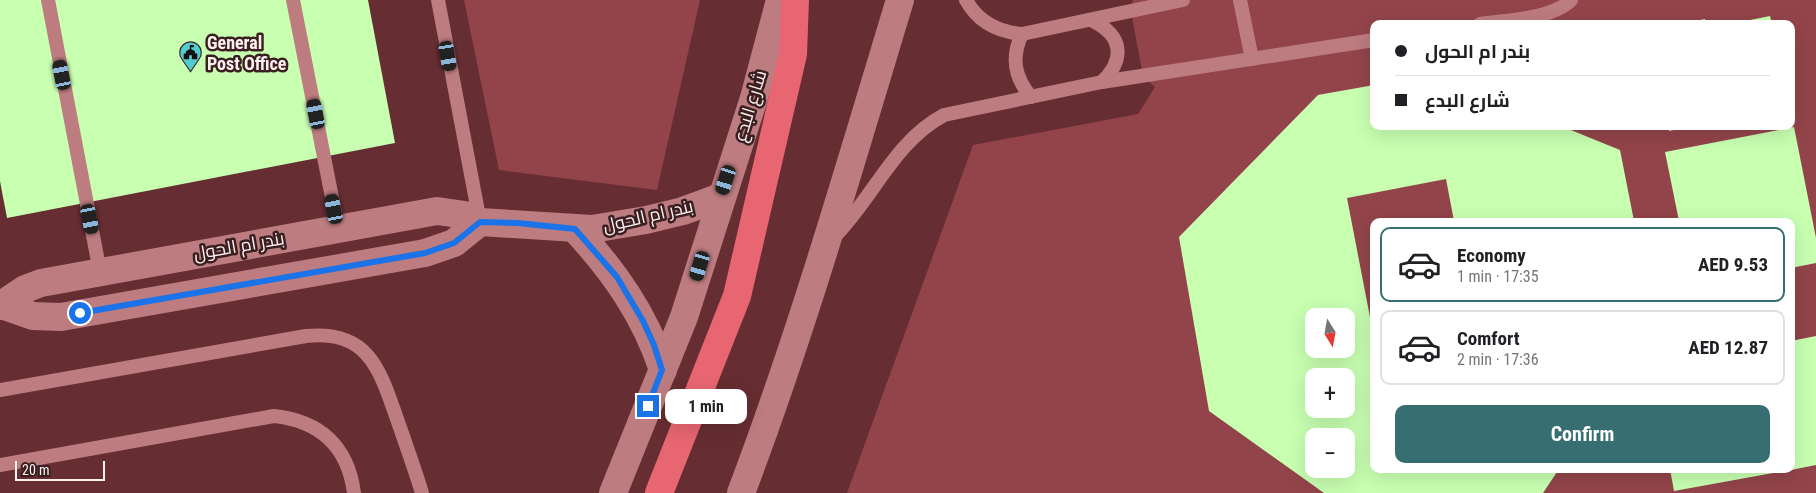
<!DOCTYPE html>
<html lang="en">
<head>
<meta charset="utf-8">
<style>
	:root { --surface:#fff; --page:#f6f6f6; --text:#202124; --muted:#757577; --line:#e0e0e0; --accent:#366e71 }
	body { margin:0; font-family:"Roboto Condensed",Cairo,sans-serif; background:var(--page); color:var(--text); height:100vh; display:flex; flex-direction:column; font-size:19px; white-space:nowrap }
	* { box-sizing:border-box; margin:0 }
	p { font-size:16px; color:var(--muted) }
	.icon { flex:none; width:28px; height:28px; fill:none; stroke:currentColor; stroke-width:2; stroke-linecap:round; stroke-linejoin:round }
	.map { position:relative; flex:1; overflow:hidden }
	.side { position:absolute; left:1370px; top:218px; width:425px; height:255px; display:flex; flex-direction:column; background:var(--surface); border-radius:10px; box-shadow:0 5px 20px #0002 }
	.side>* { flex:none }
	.top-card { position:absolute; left:1370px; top:20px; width:425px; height:110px; border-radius:10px; box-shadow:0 5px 20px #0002; display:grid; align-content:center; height:110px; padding:0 25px; background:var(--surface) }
	.needle { width:32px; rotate:169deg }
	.buttons { position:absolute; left:1305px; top:308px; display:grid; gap:10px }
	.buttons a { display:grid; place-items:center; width:50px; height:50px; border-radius:10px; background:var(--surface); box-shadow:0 5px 20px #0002; font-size:25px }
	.scale { position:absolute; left:15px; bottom:12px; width:90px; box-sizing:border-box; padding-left:5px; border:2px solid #fff0f0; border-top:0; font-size:14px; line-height:18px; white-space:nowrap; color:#fff0f0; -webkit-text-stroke:4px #3a1f21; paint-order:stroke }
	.end { position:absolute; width:22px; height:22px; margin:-11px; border:6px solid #1a73e8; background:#fff; box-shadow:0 0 0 2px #fff }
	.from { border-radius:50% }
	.bubble { position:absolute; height:35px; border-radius:10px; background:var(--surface); box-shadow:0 5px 20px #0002; font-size:16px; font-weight:700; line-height:35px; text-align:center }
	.car { position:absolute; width:15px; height:30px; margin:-15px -8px; border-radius:6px; box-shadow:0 0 4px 1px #0007; background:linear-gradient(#222 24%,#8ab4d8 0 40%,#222 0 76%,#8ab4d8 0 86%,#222 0) }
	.top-card b { display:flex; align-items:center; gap:18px; height:48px; font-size:19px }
	.top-card b+b { border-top:1px solid var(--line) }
	.top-card i { width:12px; height:12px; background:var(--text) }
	ul { padding:9px 0 0; list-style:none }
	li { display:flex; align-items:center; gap:15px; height:75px; margin:0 10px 8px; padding:0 15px; border:2px solid var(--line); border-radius:10px }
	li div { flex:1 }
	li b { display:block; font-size:19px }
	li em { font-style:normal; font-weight:700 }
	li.on { border-color:var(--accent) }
	li>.icon { width:45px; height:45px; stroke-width:1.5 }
	.button { display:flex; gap:10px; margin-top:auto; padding:10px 25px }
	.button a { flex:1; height:58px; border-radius:10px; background:var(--accent); color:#fff; font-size:20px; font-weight:700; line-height:58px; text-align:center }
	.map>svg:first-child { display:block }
	.green { fill:#92444a; fill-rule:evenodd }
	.building { fill:#c8ffb1; fill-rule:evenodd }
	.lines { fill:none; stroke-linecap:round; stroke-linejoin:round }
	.lane { stroke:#bd7c7f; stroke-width:14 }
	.street { stroke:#bd7c7f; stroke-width:28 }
	.secondary { stroke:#bd7c7f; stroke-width:28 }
	.highway { stroke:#e86672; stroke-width:28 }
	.route { stroke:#1a73e8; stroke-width:6 }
	.labels { text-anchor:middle; stroke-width:5; stroke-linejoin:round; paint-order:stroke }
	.poi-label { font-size:18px; font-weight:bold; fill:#fff0f0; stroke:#3a1f21; text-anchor:start }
	.street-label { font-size:18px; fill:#fff0f0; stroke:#3a1f21 }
</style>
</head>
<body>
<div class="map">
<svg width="1816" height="493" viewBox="0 0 1816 493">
	<rect width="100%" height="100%" fill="#662d32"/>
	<!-- green -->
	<g class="green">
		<path d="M464 0H700L657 190 499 170Z"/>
		<path d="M1133 0H1816V493H847L973 145 1138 114 1155 87 1143 76 1131 12ZM1374 24H1791V126H1374ZM1374 221H1791V469H1374ZM1314 316H1346V349H1314ZM1314 376H1346V409H1314ZM1314 436H1346V469H1314Z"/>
	</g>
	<!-- building -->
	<g class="building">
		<path d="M0 0H368L395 143 7 218 0 181Z"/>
		<path d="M1770 16 1772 24H1735V23Z"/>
		<path d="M1705 19 1706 24H1687V23Z"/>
		<path d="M1374 85V126H1561L1620 150 1634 221H1454L1446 179 1347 198 1374 338V469H1559L1543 493H1324L1209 411 1179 237 1318 95ZM1314 316H1346V349H1314ZM1314 376H1346V409H1314ZM1314 436H1346V469H1314Z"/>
		<path d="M1669 126H1687V127L1669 131Z"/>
		<path d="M1794 127 1816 238V263L1791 268V221H1679L1665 152Z"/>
		<path d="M1816 336V465L1791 470V341Z"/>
		<path d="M1670 469H1790V470L1674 491Z"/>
	</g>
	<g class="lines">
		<!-- lane -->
		<g class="lane">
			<path d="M48 0 100 272"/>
			<path d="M293 0 338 228"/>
			<path d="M438 0 480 222"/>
			<path d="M966 0C978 22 999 32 1022 34L1183 0"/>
			<path d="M1240 0 1252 59"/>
			<path d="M1093 21C1123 36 1125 59 1102 82"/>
			<path d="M1480 24C1506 20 1553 19 1571 0"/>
			<path d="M1022 34C1011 57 1014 77 1031 97"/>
			<path d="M836 235C874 196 895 141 944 115L1102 82 1374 40"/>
			<path d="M0 390 306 336C367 330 379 367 396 416 405 442 414 467 422 493"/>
			<path d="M0 465 274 416C320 421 348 446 354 493"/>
		</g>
		<!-- street -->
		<g class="street">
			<path d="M575 229C614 271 645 315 663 370"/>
			<path d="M2 305 33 316 61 317 425 253 454 243 480 222"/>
			<path d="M0 306 25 289 41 283 437 211 465 215 480 222 592 229 646 220 683 211 721 197"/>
		</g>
		<!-- secondary -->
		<g class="secondary">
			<path d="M613 493 684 317 754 98 780 0"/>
			<path d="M741 493C802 332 850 165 900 0"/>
		</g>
		<!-- highway -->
		<path class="highway" d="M659 493 737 296 793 54 795 0"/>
	</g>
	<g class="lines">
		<!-- route -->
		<path class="route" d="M80 313 425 253 454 243 480 222 518 223 575 229 617 277 643 321 654 345 662 370 648 406"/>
	</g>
	<!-- icons -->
	<defs>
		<symbol id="civic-pin" viewBox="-11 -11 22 30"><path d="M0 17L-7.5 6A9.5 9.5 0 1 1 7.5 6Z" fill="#52cdcf" stroke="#3a1f21"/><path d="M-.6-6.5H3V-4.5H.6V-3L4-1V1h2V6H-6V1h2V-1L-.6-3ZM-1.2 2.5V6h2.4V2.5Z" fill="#111"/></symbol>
	</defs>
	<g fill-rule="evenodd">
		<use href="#civic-pin" x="178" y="40" width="25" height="34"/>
	</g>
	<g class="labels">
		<!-- poi labels -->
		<g class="poi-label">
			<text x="207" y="49">General<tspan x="207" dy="21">Post Office</tspan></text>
		</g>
		<!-- street labels -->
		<g class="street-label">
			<text transform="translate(750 106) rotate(-73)" y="6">شارع البدع</text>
			<text transform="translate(648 216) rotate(-13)" y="6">بندر ام الحول</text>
			<text transform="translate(239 246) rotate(-10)" y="6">بندر ام الحول</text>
		</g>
	</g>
</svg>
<div class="buttons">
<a><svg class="needle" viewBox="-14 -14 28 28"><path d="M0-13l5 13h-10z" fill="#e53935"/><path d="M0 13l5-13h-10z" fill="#757577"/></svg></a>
<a>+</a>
<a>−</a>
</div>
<div class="scale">20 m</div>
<i class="end from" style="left:80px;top:313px"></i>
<i class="end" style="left:648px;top:406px"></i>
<div class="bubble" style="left:665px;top:389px;width:82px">1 min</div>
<i class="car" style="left:448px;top:56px;rotate:170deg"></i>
<i class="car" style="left:62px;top:75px;rotate:349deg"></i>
<i class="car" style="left:316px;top:114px;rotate:349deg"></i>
<i class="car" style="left:726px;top:180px;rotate:198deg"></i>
<i class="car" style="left:334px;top:209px;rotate:349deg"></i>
<i class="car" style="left:90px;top:219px;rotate:169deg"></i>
<i class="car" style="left:700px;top:266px;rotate:197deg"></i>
<div class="top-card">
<b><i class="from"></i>بندر ام الحول</b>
<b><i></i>شارع البدع</b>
</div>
<section class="side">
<ul>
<li class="on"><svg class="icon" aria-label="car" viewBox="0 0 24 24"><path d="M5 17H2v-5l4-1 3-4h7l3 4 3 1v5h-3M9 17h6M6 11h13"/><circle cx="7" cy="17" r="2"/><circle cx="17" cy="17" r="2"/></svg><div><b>Economy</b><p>1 min · 17:35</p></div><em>AED 9.53</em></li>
<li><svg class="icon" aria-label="car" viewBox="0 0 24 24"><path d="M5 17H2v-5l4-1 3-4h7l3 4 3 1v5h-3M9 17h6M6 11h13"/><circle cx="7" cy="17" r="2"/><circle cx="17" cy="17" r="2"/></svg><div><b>Comfort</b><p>2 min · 17:36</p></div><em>AED 12.87</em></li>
</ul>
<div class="button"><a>Confirm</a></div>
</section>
</div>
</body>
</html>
